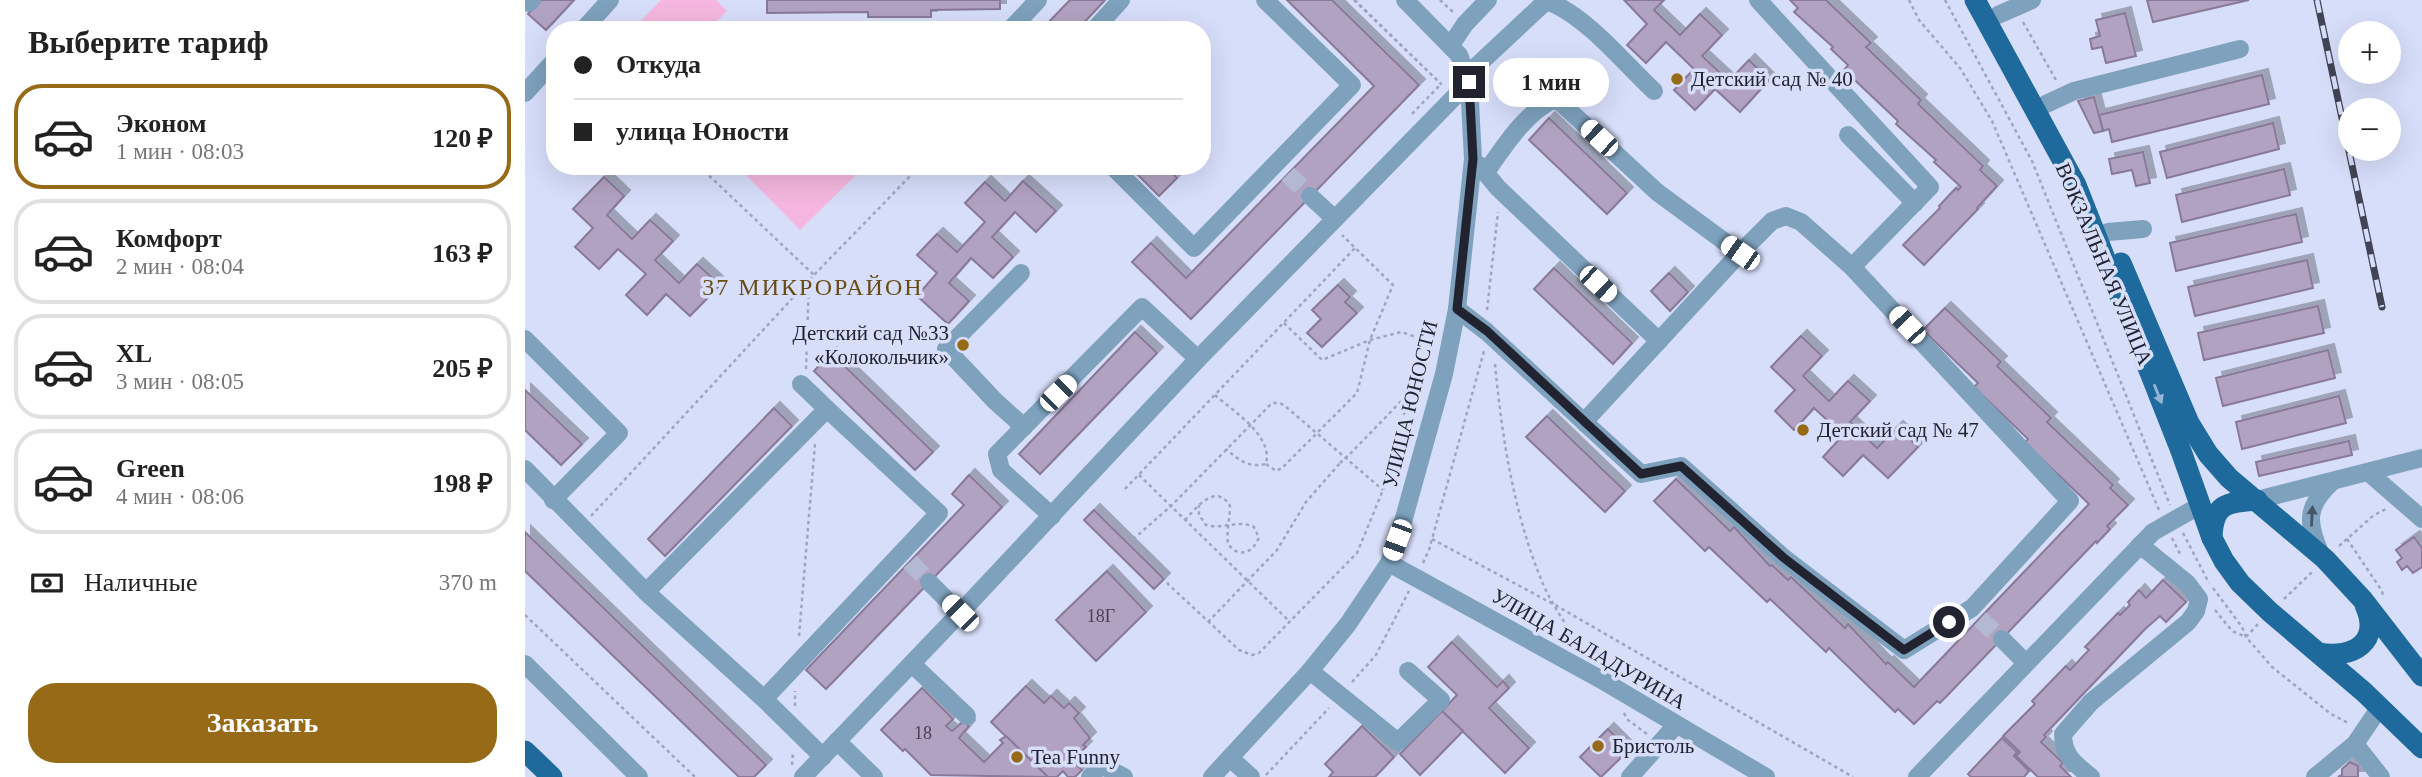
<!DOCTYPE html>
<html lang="ru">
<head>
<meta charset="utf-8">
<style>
	:root { --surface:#fff; --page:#f2f2f2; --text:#222; --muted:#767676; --line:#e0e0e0; --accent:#966a17 }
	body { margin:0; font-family:"Times New Roman",serif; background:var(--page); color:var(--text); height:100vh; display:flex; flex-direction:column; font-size:26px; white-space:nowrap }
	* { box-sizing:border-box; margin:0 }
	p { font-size:23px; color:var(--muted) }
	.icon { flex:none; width:38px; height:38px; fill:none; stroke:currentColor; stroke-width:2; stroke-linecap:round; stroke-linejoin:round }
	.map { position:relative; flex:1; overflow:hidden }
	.details { display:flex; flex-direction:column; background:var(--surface); width:525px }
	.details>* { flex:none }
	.top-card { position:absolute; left:21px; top:21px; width:665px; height:154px; border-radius:28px; box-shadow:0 7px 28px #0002; display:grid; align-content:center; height:154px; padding:0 28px; background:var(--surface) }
	.buttons { position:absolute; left:1813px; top:21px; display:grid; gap:14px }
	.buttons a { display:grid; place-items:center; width:63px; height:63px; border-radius:50%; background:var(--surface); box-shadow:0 7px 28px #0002; font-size:35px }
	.end { position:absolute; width:32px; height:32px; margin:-16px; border:9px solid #212330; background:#fff; box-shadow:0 0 0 4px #fff }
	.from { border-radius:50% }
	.bubble { position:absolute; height:49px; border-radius:24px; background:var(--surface); box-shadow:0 7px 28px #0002; font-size:23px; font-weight:800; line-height:49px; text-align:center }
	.car { position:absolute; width:21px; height:42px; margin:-21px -10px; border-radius:9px; box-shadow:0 0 5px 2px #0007; background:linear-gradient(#fff 24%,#345 0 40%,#fff 0 76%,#345 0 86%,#fff 0) }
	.top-card b { display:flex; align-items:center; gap:24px; height:66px; font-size:26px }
	.top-card b+b { border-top:2px solid var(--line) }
	.top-card i { width:18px; height:18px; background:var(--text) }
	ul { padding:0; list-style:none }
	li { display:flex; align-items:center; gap:21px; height:105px; margin:0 14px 10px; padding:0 14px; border:4px solid var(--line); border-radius:28px }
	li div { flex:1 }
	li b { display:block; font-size:26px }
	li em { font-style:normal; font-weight:800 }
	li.on { border-color:var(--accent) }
	li>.icon { width:63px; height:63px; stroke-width:1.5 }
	h2 { padding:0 28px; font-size:32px; line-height:84px }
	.pay { display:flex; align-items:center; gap:18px; height:77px; padding:0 28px; font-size:26px }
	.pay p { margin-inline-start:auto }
	.cta { display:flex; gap:14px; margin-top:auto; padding:14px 28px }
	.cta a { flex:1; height:80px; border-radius:28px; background:var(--accent); color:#fff; font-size:28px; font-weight:800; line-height:80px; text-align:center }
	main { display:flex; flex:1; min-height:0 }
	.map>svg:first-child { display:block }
	.green { fill:#f5b7df }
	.building { fill:#b2a2c2; stroke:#897998; stroke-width:2; filter:url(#shadow) }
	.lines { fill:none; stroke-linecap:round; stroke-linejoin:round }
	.minor-tunnel { stroke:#b3b9d2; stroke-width:18; stroke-dasharray:18 9; stroke-linecap:butt }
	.path { stroke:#9fa5bc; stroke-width:2.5; stroke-dasharray:3.5 3.5; stroke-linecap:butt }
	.minor { stroke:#7ea1bd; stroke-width:18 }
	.major { stroke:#1e6a9c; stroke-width:21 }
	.rail-casing { stroke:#414454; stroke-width:7 }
	.rail { stroke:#d7defa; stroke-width:4.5; stroke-dasharray:13; stroke-linecap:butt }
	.path-bridge { stroke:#9fa5bc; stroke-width:2.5; stroke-dasharray:3.5 3.5; stroke-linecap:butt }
	.oneway { fill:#96b5d9 }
	.oneway2 { fill:#465568 }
	.route { stroke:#212330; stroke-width:9 }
	.poi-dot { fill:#966a17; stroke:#d7defa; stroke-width:2.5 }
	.labels { text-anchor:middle; stroke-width:7; stroke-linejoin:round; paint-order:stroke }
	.number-label { font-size:18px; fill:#454354 }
	.poi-label { font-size:21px; fill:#212330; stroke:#d7defa; text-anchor:start }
	.street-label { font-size:21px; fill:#212330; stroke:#d7defa }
	.quarter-label { font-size:24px; letter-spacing:2px; fill:#694b14; stroke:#d7defa }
</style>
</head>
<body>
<main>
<section class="details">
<h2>Выберите тариф</h2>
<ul>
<li class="on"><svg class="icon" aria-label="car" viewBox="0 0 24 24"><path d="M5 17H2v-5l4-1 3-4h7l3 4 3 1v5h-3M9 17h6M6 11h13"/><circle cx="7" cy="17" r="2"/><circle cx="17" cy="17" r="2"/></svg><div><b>Эконом</b><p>1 мин · 08:03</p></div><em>120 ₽</em></li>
<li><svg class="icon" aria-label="car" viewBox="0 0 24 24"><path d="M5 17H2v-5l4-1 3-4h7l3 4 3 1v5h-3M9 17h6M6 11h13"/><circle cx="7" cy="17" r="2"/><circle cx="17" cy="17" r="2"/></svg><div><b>Комфорт</b><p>2 мин · 08:04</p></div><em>163 ₽</em></li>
<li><svg class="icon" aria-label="car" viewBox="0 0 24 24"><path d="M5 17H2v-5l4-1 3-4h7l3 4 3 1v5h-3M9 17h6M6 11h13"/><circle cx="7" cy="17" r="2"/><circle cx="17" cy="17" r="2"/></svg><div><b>XL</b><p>3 мин · 08:05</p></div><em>205 ₽</em></li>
<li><svg class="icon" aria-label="car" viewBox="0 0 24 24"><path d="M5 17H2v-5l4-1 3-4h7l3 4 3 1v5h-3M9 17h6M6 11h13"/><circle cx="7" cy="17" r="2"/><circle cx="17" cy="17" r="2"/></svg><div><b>Green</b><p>4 мин · 08:06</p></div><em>198 ₽</em></li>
</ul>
<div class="pay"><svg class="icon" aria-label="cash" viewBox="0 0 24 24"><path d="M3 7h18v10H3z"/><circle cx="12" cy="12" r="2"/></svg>Наличные<p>370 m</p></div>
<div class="cta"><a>Заказать</a></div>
</section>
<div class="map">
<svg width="1897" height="777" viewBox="0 0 1897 777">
	<defs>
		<filter id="shadow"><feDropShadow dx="6" dy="-6" stdDeviation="0" flood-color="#0004"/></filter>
	</defs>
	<rect width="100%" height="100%" fill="#d7defa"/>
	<!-- green -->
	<g class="green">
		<path d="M136 0H191L202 11 183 30H107Z"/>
		<path d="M212 166H320L330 176 275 230Z"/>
	</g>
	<!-- building -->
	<g class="building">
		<path d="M16 0H49L21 30 3 14Z"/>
		<path d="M242 0H475V9L406 10V17H343V12L242 13Z"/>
		<path d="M545 0H580L552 30H516Z"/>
		<path d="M762 0H807L894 85 666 319 607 262 626 243 661 278 849 86Z"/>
		<path d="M1099 0H1139L1129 10 1155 35 1175 14 1197 35 1177 56 1204 81 1224 60 1244 80 1215 112 1190 89 1170 110 1149 90 1169 69 1141 42 1121 63 1102 45 1122 24Z"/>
		<path d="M1265 0H1301L1346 43 1341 47 1396 100 1393 104 1458 166 1455 170 1472 186 1452 208 1453 209 1399 265 1378 245 1415 208 1414 206 1431 188 1433 190 1436 187 1409 162 1411 160 1371 124 1373 121 1319 70 1323 65 1306 49 1308 47 1269 12 1273 8Z"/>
		<path d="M1622 0H1724L1628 22Z"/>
		<path d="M1600 13 1611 56 1581 63 1577 47 1567 49 1565 39 1575 36 1571 20Z"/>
		<path d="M1737 75 1744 104 1587 142 1584 129 1578 131 1574 115Z"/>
		<path d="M1009 89 1016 94 1004 108 998 103Z"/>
		<path d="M1569 97 1578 131 1569 133 1553 101Z"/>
		<path d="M1024 118 1102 193 1082 214 1004 140Z"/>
		<path d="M1748 123 1754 149 1642 178 1635 152Z"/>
		<path d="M1618 152 1625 183 1611 186 1607 170 1587 174 1584 159Z"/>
		<path d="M604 166H640L652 178 634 196Z"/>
		<path d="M1759 169 1765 195 1657 222 1651 195Z"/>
		<path d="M79 177 99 196 82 215 107 239 125 220 148 241 130 260 154 283 172 264 195 285 165 316 141 294 122 315 101 295 121 274 93 249 74 269 50 247 68 228 48 209Z"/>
		<path d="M498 181 531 211 511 232 490 212 467 237 488 257 468 278 446 258 424 283 444 301 423 324 392 296 412 273 392 255 412 234 432 252 460 222 440 203 460 182 480 201Z"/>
		<path d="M1771 214 1777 242 1651 271 1645 243Z"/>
		<path d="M1782 260 1788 288 1670 316 1663 287Z"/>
		<path d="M1029 268 1107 343 1088 364 1009 289Z"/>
		<path d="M1144 273 1163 292 1145 311 1126 291Z"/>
		<path d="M813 285 825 297 820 302 832 313 797 347 782 333 796 319 787 310Z"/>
		<path d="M1793 306 1799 333 1679 360 1673 333Z"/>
		<path d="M1420 308 1476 362 1472 366 1526 418 1522 422 1588 485 1585 488 1603 505 1582 526 1585 529 1572 543 1571 541 1415 703 1412 701 1389 724 1373 709 1370 712 1304 648 1301 652 1245 599 1242 602 1184 547 1180 551 1129 501 1151 479 1205 531 1209 527 1245 566 1247 565 1263 580 1266 577 1320 628 1323 624 1361 664 1363 662 1389 687 1564 504 1500 443 1503 439 1449 387 1453 383 1398 330Z"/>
		<path d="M610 332 632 353 515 474 494 454Z"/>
		<path d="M1276 336 1297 356 1278 376 1304 401 1323 381 1345 401 1325 422 1352 448 1372 427 1393 447 1363 478 1338 455 1318 476 1298 457 1318 435 1289 408 1269 430 1250 411 1270 390 1246 367Z"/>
		<path d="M1803 350 1810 378 1698 406 1691 378Z"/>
		<path d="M306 353 408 452 390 470 289 371Z"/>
		<path d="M0 390 57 444 36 465 0 430Z"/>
		<path d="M1814 396 1821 423 1717 449 1711 422Z"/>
		<path d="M249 408 267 426 140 556 123 539Z"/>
		<path d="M1022 416 1100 491 1080 512 1001 437Z"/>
		<path d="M1824 441 1827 455 1734 476 1731 462Z"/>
		<path d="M444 475 477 507 301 689 281 670 439 505 427 494Z"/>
		<path d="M569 510 639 579 629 589 559 520Z"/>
		<path d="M0 532 241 765 229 777H214L0 571Z"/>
		<path d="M1889 537 1897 548V567L1888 573 1882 566 1877 570 1872 562 1877 558 1871 550Z"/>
		<path d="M582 571 621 612 571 661 531 620Z"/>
		<path d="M1638 580 1661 602 1641 622 1635 616 1620 629 1519 735 1521 737 1516 742 1538 763 1535 766 1546 777H1513L1491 756 1495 752 1478 736 1510 704 1507 701 1541 666 1545 670 1564 650 1560 647 1593 613 1595 615 1605 605 1603 602 1614 590 1621 598Z"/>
		<path d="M927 642 972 687 978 681 984 688 964 708 1004 748 980 773 917 711 932 695 903 667Z"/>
		<path d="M501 686 519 703 526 696 539 708 544 703 554 713 549 718 565 738 558 745 561 747 547 761 557 770 550 777H543L538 771 532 777H523L466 722Z"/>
		<path d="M397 688 428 719 421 726 427 731 439 721 444 726 434 738 459 762 478 743 475 740 481 736 523 777 406 775 380 749 378 751 356 730Z"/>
		<path d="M917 711 938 731 895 775 875 754Z"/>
		<path d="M837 726 869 757 850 777H804L808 772 800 764Z"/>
		<path d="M1083 729 1104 750 1076 777 1055 757Z"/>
		<path d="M1477 738 1492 752 1489 756 1504 771 1499 777H1446L1443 774Z"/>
		<path d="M1825 762 1833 766V777H1813L1817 775V769Z"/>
	</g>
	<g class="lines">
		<!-- minor-tunnel -->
		<g class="minor-tunnel">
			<path d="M763 174 785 196"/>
			<path d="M385 562 404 582"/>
			<path d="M1455 619 1477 639"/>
		</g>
		<!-- path -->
		<g class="path">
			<path d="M829 0 916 84 830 0"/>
			<path d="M915 0 928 12"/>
			<path d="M1384 0 1394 20 1435 68 1467 121 1634 510"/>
			<path d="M1420 0 1507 161 1645 505"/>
			<path d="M1498 22 1531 80"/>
			<path d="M983 60 1002 80 990 107"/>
			<path d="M887 114 916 84"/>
			<path d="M174 166 289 275"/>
			<path d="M962 310 973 212"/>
			<path d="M759 323 797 360 845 340 876 332 894 338 885 392 858 490 832 553 734 653 727 655 714 650 643 584 638 574 605 542 646 506 747 403H755L760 406 858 490"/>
			<path d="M970 364C977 438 989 515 1018 584 1028 607 1044 628 1056 649"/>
			<path d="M281 369 284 280"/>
			<path d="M690 395C709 412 748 435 741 464 723 468 714 460 701 449"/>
			<path d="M825 454 884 393"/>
			<path d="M741 464 751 471 757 468 832 393 845 340 868 285 817 235"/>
			<path d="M614 475 765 622"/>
			<path d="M600 489 830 248"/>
			<path d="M66 516 289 275 395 166"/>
			<path d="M660 520C671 508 691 482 705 506 705 519 701 532 703 544 711 554 718 555 728 548L734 538 729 527C713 519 697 530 681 525L674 515V505"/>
			<path d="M1658 533 1684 583"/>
			<path d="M1647 538 1655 554"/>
			<path d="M907 539 1030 605 1328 777"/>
			<path d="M1822 539 1857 591 1858 595"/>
			<path d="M1814 546 1849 515 1861 509"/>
			<path d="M898 563 904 550 959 351"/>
			<path d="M1688 588 1717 627 1721 637 1747 667 1806 714 1825 724"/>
			<path d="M1759 599 1787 572"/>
			<path d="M1690 610 1707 631 1721 637"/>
			<path d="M0 615 170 777"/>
			<path d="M683 622 752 550 781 502 815 463"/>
			<path d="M274 636 290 444"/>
			<path d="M1721 637 1733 624"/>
			<path d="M827 682 851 655 884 591"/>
			<path d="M270 706V691"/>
			<path d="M1099 713 1103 720 1122 734"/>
			<path d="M267 765 268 751"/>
			<path d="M741 775 804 708"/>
		</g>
		<!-- minor -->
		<g class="minor">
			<path d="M1233 0 1405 187 1327 267"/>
			<path d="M4 3 7 0"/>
			<path d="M1473 15 1507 0"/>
			<path d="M58 30 85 0"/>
			<path d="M485 30 513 0"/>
			<path d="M569 30 596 0"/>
			<path d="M926 45 940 24 963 0"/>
			<path d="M943 74 1018 4 1025 2C1064 19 1098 62 1129 91"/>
			<path d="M0 93 30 60"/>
			<path d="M1521 104 1549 91 1715 49"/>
			<path d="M1323 135 1390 203"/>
			<path d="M954 165 973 188 1134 341"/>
			<path d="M587 166 669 248 827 85 740 0"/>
			<path d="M961 172C979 147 999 114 1028 100L1035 102 1132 192 1215 253"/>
			<path d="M785 196 810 219"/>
			<path d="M1583 232 1618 229"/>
			<path d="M496 273 421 349 470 401 499 427"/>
			<path d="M932 309 962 332 1059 422 1215 253 1247 221 1261 216 1276 222 1327 267 1545 501 1447 608 1379 650 1259 558 1156 466 1116 474 1059 422"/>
			<path d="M0 339 94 433 28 500"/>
			<path d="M276 384 302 409"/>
			<path d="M0 469 121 592 239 699 298 757"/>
			<path d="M1843 472 1897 519"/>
			<path d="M1732 500 1897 458"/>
			<path d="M527 516 476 470 472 454 617 307 673 359"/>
			<path d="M1796 555C1782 523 1780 507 1807 482"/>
			<path d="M864 563 1075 679 1241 777"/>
			<path d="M404 582 435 613"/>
			<path d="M121 592 302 409 414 513 239 699"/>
			<path d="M1477 639 1501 663"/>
			<path d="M0 664 114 777"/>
			<path d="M387 664 442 716"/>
			<path d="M785 671 873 742 916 700 883 671"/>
			<path d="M1855 707 1830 744 1856 777"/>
			<path d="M312 741 349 777"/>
			<path d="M705 758 726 777"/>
			<path d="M278 777 435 613 673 359 944 82"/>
			<path d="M565 777 576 765 599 777"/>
			<path d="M687 777 785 671 823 624 864 563 879 518 919 374 932 309 948 159 944 82 934 55 880 0"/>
			<path d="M1105 777 1151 725"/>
			<path d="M1392 777 1628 532 1674 506"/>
			<path d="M1566 777C1550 764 1538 756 1538 734L1566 702 1663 622 1671 611 1674 599 1662 583 1615 545"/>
			<path d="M1790 777 1830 744"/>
		</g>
		<!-- major -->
		<g class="major">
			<path d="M1450 0 1551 185 1656 451 1687 538 1699 561 1715 583 1745 612 1839 692 1897 748"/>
			<path d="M1596 263 1664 423 1683 454 1704 478 1800 559 1838 600 1897 676"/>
			<path d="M1687 538C1688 504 1701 502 1732 500"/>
			<path d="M1794 653C1828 659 1857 642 1840 605"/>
			<path d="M0 751 27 777"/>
		</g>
		<defs>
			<path id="rail" d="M1792 0 1857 307"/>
		</defs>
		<!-- rail casing -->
		<use href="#rail" class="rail-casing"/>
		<!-- rail -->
		<use href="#rail" class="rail"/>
		<!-- path-bridge -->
		<path class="path-bridge" d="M815 463 825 454"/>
	</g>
	<!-- one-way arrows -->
	<defs><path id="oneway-solid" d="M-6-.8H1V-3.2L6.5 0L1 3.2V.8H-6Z" transform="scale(1.75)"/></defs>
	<use class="oneway" href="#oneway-solid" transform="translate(1633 394) rotate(68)"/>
	<use class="oneway2" href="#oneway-solid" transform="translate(1787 516) rotate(-87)"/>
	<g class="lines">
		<!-- route -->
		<path class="route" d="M944 82 948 159 932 309 962 331 1116 474 1156 466 1259 558 1379 650 1424 622"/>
	</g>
	<!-- markers -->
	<g class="poi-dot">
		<circle cx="1152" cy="79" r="7"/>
		<circle cx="438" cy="345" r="7"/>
		<circle cx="1278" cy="430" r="7"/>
		<circle cx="1073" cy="746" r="7"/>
		<circle cx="492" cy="757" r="7"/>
	</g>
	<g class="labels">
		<!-- number labels -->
		<g class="number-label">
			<text x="576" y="622">18Г</text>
			<text x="398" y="739">18</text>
		</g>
		<!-- poi labels -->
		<g class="poi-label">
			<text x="1166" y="86">Детский сад № 40</text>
			<text x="424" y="340" text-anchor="end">Детский сад №33<tspan x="424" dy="24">«Колокольчик»</tspan></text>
			<text x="1292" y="437">Детский сад № 47</text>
			<text x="1087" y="753">Бристоль</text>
			<text x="506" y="764">Tea Funny</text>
		</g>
		<!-- street labels -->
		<g class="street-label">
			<text transform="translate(1579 264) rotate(67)" y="7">ВОКЗАЛЬНАЯ УЛИЦА</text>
			<text transform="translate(885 404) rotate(-76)" y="7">УЛИЦА ЮНОСТИ</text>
			<text transform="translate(1064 649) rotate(30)" y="7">УЛИЦА БАЛАДУРИНА</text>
		</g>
		<!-- quarter labels -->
		<g class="quarter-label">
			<text x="288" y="295">37 МИКРОРАЙОН</text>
		</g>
	</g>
</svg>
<div class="buttons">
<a>+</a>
<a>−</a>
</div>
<i class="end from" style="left:1424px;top:622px"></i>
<i class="end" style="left:944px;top:82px"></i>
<div class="bubble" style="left:968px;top:58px;width:116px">1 мин</div>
<i class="car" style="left:1074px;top:138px;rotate:313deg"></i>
<i class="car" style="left:1215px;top:253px;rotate:305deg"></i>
<i class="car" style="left:1073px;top:284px;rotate:133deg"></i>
<i class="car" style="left:1382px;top:325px;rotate:317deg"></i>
<i class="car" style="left:533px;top:393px;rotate:45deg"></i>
<i class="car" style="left:872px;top:540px;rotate:200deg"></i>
<i class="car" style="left:435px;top:613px;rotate:315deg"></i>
<div class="top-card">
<b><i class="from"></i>Откуда</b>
<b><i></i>улица Юности</b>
</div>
</div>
</main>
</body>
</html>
